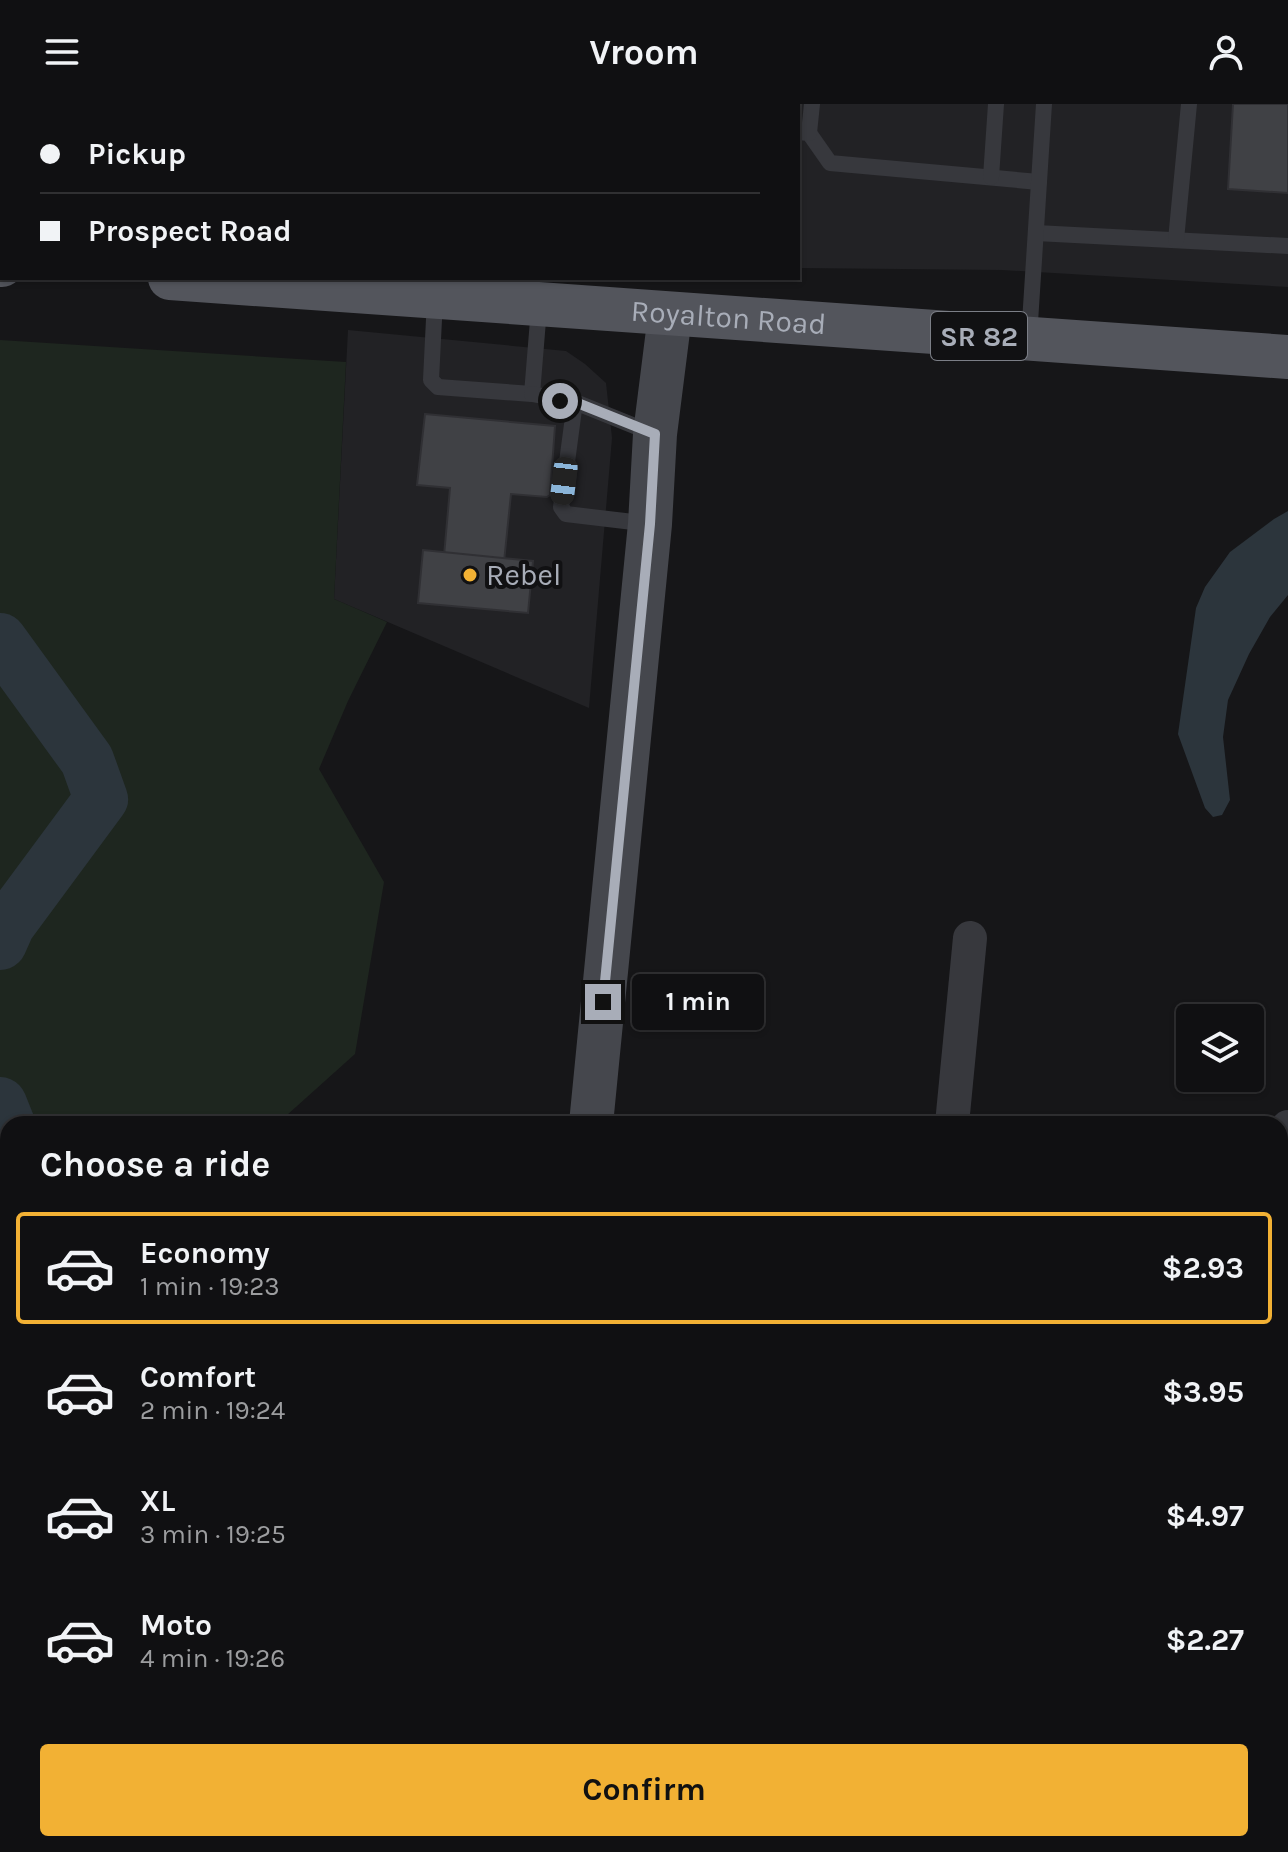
<!DOCTYPE html>
<html lang="en">
<head>
<meta charset="utf-8">
<style>
	:root { --surface:#101012; --page:#1e1e20; --text:#f1f3f6; --muted:#9c9d9f; --line:#303032; --accent:#f2b134 }
	body { margin:0; font-family:Karla,sans-serif; background:var(--page); color:var(--text); height:100vh; display:flex; flex-direction:column; font-size:30px; white-space:nowrap }
	* { box-sizing:border-box; margin:0 }
	p { font-size:26px; color:var(--muted) }
	.icon { flex:none; width:44px; height:44px; fill:none; stroke:currentColor; stroke-width:2; stroke-linecap:round; stroke-linejoin:round }
	.map { position:relative; flex:1; overflow:hidden }
	.drawer { position:absolute; left:0px; top:1012px; width:1288px; height:736px; display:flex; flex-direction:column; background:var(--surface); border-radius:24px 24px 0 0; box-shadow:0 2px 6px #0004,0 0 0 2px var(--line) }
	.drawer>* { flex:none }
	.top-card { position:absolute; left:0px; top:0px; width:800px; height:176px; box-shadow:0 2px 6px #0004,0 0 0 2px var(--line); display:grid; align-content:center; height:176px; padding:0 40px; background:var(--surface) }
	.controls { position:absolute; left:1176px; top:900px; display:grid; gap:16px }
	.controls a { display:grid; place-items:center; width:88px; height:88px; border-radius:8px; background:var(--surface); box-shadow:0 2px 6px #0004,0 0 0 2px var(--line); font-size:40px }
	.end { position:absolute; width:36px; height:36px; margin:-18px; border:10px solid #a8adb8; background:#111; box-shadow:0 0 0 4px #111 }
	.from { border-radius:50% }
	.bubble { position:absolute; height:56px; border-radius:8px; background:var(--surface); box-shadow:0 2px 6px #0004,0 0 0 2px var(--line); font-size:26px; font-weight:700; line-height:56px; text-align:center }
	.car { position:absolute; width:24px; height:48px; margin:-24px -12px; border-radius:10px; box-shadow:0 0 6px 2px #0007; background:linear-gradient(#222 24%,#8ab4d8 0 40%,#222 0 76%,#8ab4d8 0 86%,#222 0) }
	.top-card b { display:flex; align-items:center; gap:28px; height:76px; font-size:30px }
	.top-card b+b { border-top:2px solid var(--line) }
	.top-card i { width:20px; height:20px; background:var(--text) }
	ul { padding:0; list-style:none }
	li { display:flex; align-items:center; gap:24px; height:112px; margin:0 16px 12px; padding:0 24px; border:4px solid transparent; border-radius:8px }
	li div { flex:1 }
	li b { display:block; font-size:30px }
	li em { font-style:normal; font-weight:700 }
	li.active { border-color:var(--accent) }
	li>.icon { width:72px; height:72px; stroke-width:1.5 }
	h2 { padding:0 40px; font-size:36px; line-height:96px }
	.button { display:flex; gap:16px; margin-top:auto; padding:16px 40px }
	.button a { flex:1; height:92px; border-radius:8px; background:var(--accent); color:#111; font-size:32px; font-weight:700; line-height:92px; text-align:center }
	header { display:flex; justify-content:space-between; align-items:center; height:104px; padding:0 40px; background:var(--surface); font-size:36px; font-weight:700 }
	.map>svg:first-child { display:block }
	.built { fill:#222225 }
	.green { fill:#1e261f }
	.water { fill:#2c353c }
	.lines { fill:none; stroke-linecap:round; stroke-linejoin:round }
	.river { stroke:#2c353c; stroke-width:54 }
	.building { fill:#404145; stroke:#303034; stroke-width:2 }
	.lane { stroke:#37383d; stroke-width:16 }
	.street { stroke:#37383d; stroke-width:34 }
	.secondary { stroke:#45474d; stroke-width:44 }
	.primary { stroke:#53555c; stroke-width:44 }
	.route { stroke:#a8adb8; stroke-width:10 }
	.poi-dot { fill:#f2b134; stroke:#111113; stroke-width:3 }
	.labels { text-anchor:middle; stroke-width:8; stroke-linejoin:round; paint-order:stroke }
	.shield { fill:#111113; stroke:#7b7e86; stroke-width:2 }
	.shield-label { font-size:28px; font-weight:bold; fill:#a8adb8 }
	.street-label { font-size:30px; fill:#a8adb8; stroke:#111113 }
	.poi-label { font-size:30px; fill:#a8adb8; stroke:#111113; text-anchor:start }
</style>
</head>
<body>
<header><svg class="icon" aria-label="menu" viewBox="0 0 24 24"><path d="M4 6h16M4 12h16M4 18h16"/></svg>Vroom<svg class="icon" aria-label="person" viewBox="0 0 24 24"><circle cx="12" cy="8" r="4"/><path d="M4 21q1-7 8-7t8 7"/></svg></header>
<div class="map">
<svg width="1288" height="1748" viewBox="0 0 1288 1748">
	<rect width="100%" height="100%" fill="#161618"/>
	<!-- built -->
	<g class="built">
		<path d="M174 0H559L557 2Z"/>
		<path d="M741 0H1288V183L1002 166 798 164V2H740Z"/>
		<path d="M348 226 566 247 585 260 606 279 612 334 589 604 334 495Z"/>
	</g>
	<!-- green -->
	<g class="green">
		<path d="M0 236 346 258 334 495 387 518 348 597 319 665 384 778 355 950 277 1020H8V1740H450L449 1748H0Z"/>
		<path d="M1280 1261 1288 1269V1748H579L581 1740H1280Z"/>
	</g>
	<!-- water -->
	<path class="water" d="M1288 407V491L1270 513 1249 550 1228 596 1223 633 1230 696 1222 711 1213 713 1205 704 1178 630 1196 504 1205 483 1230 448 1274 415Z"/>
	<g class="lines">
		<!-- river -->
		<g class="river">
			<path d="M0 536 87 656 101 695 8 821 0 839"/>
			<path d="M0 1000 8 1020"/>
			<path d="M0 1673 8 1655"/>
			<path d="M1239 1740 1254 1748"/>
			<path d="M812 1748 823 1740"/>
		</g>
	</g>
	<!-- building -->
	<g class="building">
		<path d="M279 0H432L431 2Z"/>
		<path d="M1233 0H1288V89L1228 85Z"/>
		<path d="M425 310 555 322 550 391 547 393 511 390 504 458 444 452 450 384 417 381Z"/>
		<path d="M423 446 533 457 528 509 418 499Z"/>
	</g>
	<g class="lines">
		<!-- lane -->
		<g class="lane">
			<path d="M201 0 203 2"/>
			<path d="M239 2V0"/>
			<path d="M480 2 482 0"/>
			<path d="M798 28 809 29 830 59 1039 78"/>
			<path d="M809 29 812 0"/>
			<path d="M991 73 996 0"/>
			<path d="M1036 129 1288 142"/>
			<path d="M1176 136 1189 0"/>
			<path d="M435 195 431 276 438 283 532 290 539 204"/>
			<path d="M1029 234 1044 0"/>
			<path d="M532 290 575 298 561 403 566 410 650 420"/>
			<path d="M575 298 652 329"/>
		</g>
		<!-- street -->
		<g class="street">
			<path d="M952 1020 970 834"/>
			<path d="M1280 1031 1288 1023"/>
		</g>
		<!-- secondary -->
		<g class="secondary">
			<path d="M591 1020 650 420 655 330 670 211"/>
			<path d="M520 1748 521 1740"/>
		</g>
		<!-- primary -->
		<g class="primary">
			<path d="M690 2V0"/>
			<path d="M0 161H2"/>
			<path id="s1" d="M170 174 1288 253"/>
		</g>
	</g>
	<g class="lines">
		<!-- route -->
		<path class="route" d="M560 297 575 298 655 330 650 420 603 898"/>
	</g>
	<!-- markers -->
	<circle class="poi-dot" cx="470" cy="471" r="8"/>
	<g class="labels">
		<!-- shield labels -->
		<rect class="shield" x="931" y="208" width="96" height="48" rx="6"/>
		<g class="shield-label">
			<text x="979" y="242">SR 82</text>
		</g>
		<!-- street labels -->
		<g class="street-label">
			<text dy="10" stroke="none"><textPath href="#s1" startOffset="560">Royalton Road</textPath></text>
		</g>
		<!-- poi labels -->
		<g class="poi-label">
			<text x="486" y="481">Rebel</text>
		</g>
	</g>
</svg>
<div class="controls">
<a><svg class="icon" aria-label="layers" viewBox="0 0 24 24"><path d="M12 4l9 5-9 5-9-5zM3 14l9 5 9-5"/></svg></a>
</div>
<i class="end from" style="left:560px;top:297px"></i>
<i class="end" style="left:603px;top:898px"></i>
<div class="bubble" style="left:632px;top:870px;width:132px">1 min</div>
<i class="car" style="left:564px;top:377px;rotate:187deg"></i>
<div class="top-card">
<b><i class="from"></i>Pickup</b>
<b><i></i>Prospect Road</b>
</div>
<section class="drawer">
<h2>Choose a ride</h2>
<ul>
<li class="active"><svg class="icon" aria-label="car" viewBox="0 0 24 24"><path d="M5 17H2v-5l4-1 3-4h7l3 4 3 1v5h-3M9 17h6M6 11h13"/><circle cx="7" cy="17" r="2"/><circle cx="17" cy="17" r="2"/></svg><div><b>Economy</b><p>1 min · 19:23</p></div><em>$2.93</em></li>
<li><svg class="icon" aria-label="car" viewBox="0 0 24 24"><path d="M5 17H2v-5l4-1 3-4h7l3 4 3 1v5h-3M9 17h6M6 11h13"/><circle cx="7" cy="17" r="2"/><circle cx="17" cy="17" r="2"/></svg><div><b>Comfort</b><p>2 min · 19:24</p></div><em>$3.95</em></li>
<li><svg class="icon" aria-label="car" viewBox="0 0 24 24"><path d="M5 17H2v-5l4-1 3-4h7l3 4 3 1v5h-3M9 17h6M6 11h13"/><circle cx="7" cy="17" r="2"/><circle cx="17" cy="17" r="2"/></svg><div><b>XL</b><p>3 min · 19:25</p></div><em>$4.97</em></li>
<li><svg class="icon" aria-label="car" viewBox="0 0 24 24"><path d="M5 17H2v-5l4-1 3-4h7l3 4 3 1v5h-3M9 17h6M6 11h13"/><circle cx="7" cy="17" r="2"/><circle cx="17" cy="17" r="2"/></svg><div><b>Moto</b><p>4 min · 19:26</p></div><em>$2.27</em></li>
</ul>
<div class="button"><a>Confirm</a></div>
</section>
</div>
</body>
</html>
